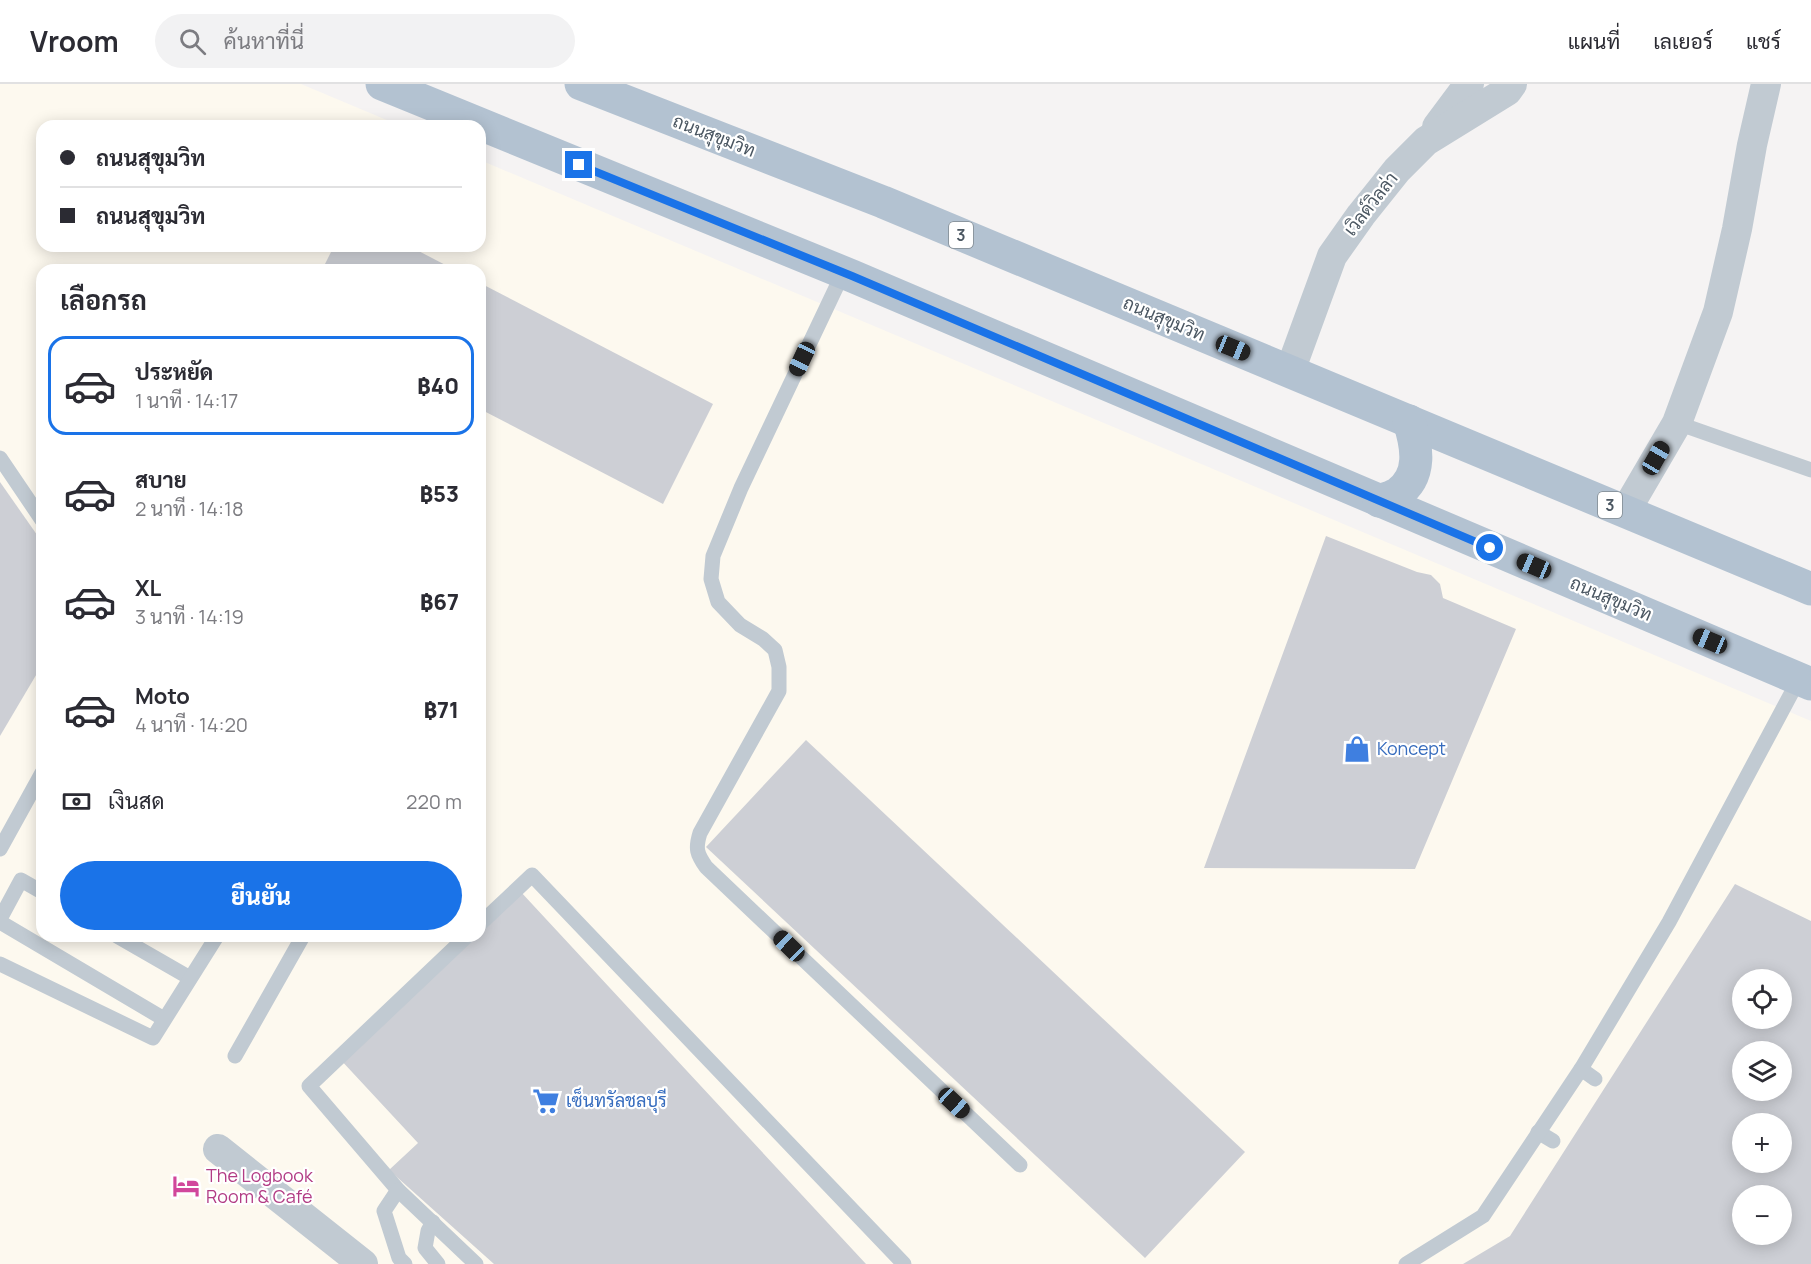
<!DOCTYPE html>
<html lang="th">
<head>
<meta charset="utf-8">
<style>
	:root { --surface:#fff; --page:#f2f2f3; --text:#2b2b33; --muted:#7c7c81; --line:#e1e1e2; --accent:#1a73e8 }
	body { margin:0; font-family:Manrope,Sarabun,sans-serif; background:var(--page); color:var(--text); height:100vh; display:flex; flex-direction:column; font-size:22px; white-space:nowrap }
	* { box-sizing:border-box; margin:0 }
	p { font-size:20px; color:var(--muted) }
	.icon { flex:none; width:33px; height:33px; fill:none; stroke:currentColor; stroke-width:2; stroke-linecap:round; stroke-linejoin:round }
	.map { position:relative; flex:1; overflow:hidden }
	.details { position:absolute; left:36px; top:180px; width:450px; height:678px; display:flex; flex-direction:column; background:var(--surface); border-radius:18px; box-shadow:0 3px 15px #0003 }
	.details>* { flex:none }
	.banner { position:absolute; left:36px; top:36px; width:450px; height:132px; border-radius:18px; box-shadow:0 3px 15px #0003; display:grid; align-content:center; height:132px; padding:0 24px; background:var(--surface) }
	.buttons { position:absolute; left:1732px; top:885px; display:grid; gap:12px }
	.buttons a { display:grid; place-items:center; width:60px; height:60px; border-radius:50%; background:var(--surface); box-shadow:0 3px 15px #0003; font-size:30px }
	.end { position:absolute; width:27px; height:27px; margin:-14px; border:8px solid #1a73e8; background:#fff; box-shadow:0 0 0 3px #fff }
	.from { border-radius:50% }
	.car { position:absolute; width:18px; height:36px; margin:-18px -9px; border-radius:8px; box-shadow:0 0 4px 2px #0007; background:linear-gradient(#222 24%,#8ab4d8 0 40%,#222 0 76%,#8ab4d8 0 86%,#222 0) }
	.banner b { display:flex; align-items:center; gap:21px; height:57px; font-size:22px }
	.banner b+b { border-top:2px solid var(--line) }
	.banner i { width:15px; height:15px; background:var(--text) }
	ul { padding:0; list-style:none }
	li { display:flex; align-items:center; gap:18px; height:99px; margin:0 12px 9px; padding:0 12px; border:3px solid transparent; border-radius:18px }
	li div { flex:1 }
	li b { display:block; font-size:22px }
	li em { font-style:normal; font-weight:800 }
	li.active { border-color:var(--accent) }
	li>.icon { width:54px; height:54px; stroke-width:1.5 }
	h2 { padding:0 24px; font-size:27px; line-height:72px }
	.pay { display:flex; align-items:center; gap:15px; height:66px; padding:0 24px; font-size:22px }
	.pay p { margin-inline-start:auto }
	.primary-button { display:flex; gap:12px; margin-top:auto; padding:12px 24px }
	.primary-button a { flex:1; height:69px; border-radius:36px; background:var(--accent); color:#fff; font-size:24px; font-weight:800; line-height:69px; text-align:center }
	header { display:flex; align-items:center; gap:36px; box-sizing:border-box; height:84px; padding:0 30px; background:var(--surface); border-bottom:2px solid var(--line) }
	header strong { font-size:28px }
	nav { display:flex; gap:33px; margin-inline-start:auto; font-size:21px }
	.search { width:420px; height:54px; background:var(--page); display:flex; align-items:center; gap:15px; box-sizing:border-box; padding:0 21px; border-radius:33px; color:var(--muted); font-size:22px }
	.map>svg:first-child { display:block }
	.commercial { fill:#fdf9ef; fill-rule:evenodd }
	.building { fill:#cdcfd5; fill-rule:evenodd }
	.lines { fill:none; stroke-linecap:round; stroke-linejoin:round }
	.lane { stroke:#c1cad2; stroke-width:15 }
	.street { stroke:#c1cad2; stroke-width:30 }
	.primary { stroke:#b3c2d1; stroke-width:33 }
	.route { stroke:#1a73e8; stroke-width:8 }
	.labels { text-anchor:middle; stroke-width:4.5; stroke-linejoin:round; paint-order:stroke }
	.shield { fill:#fff; stroke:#808990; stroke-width:1.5 }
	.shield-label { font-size:16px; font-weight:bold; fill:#4a5661 }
	.street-label { font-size:18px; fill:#4a5661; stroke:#fff }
	.shop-label { font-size:18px; fill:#366cbe; stroke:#fff; text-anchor:start }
	.hotel-label { font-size:18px; fill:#b23c85; stroke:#fff; text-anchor:start }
</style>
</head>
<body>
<header>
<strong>Vroom</strong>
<div class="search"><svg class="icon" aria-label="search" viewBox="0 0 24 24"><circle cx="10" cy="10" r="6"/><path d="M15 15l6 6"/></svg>ค้นหาที่นี่</div>
<nav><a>แผนที่</a><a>เลเยอร์</a><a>แชร์</a></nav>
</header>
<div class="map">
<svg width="1811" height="1180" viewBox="0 0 1811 1180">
	<rect width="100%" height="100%" fill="#f5f3f3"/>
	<!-- commercial -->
	<path class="commercial" d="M0 0H301L401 42H42V162H480V76L1811 637V1180H0ZM42 186H480V852H42ZM1743 896H1782V934H1743ZM1743 968H1782V1006H1743ZM1743 1040H1782V1078H1743ZM1743 1112H1782V1150H1743Z"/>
	<!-- building -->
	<g class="building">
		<path d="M334 162H409L455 186H322Z"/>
		<path d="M480 199 713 320 663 420 480 325Z"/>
		<path d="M0 398 42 458V581L0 652Z"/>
		<path d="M1326 452 1417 488 1431 491 1440 500 1443 514 1516 545 1415 785 1204 784Z"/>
		<path d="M806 656 1245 1068 1145 1174 706 763Z"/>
		<path d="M1735 800 1811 837V1180H1463L1510 1152ZM1743 896H1782V934H1743ZM1743 968H1782V1006H1743ZM1743 1040H1782V1078H1743ZM1743 1112H1782V1150H1743Z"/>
		<path d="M520 807 866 1180H494L389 1086 418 1059 339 974 471 852H480V844Z"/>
	</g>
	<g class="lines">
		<!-- lane -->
		<g class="lane">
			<path d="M843 189 741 404 713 472 711 495 718 518 740 541 763 555 775 566 779 583V607L700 749C695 765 697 770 706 783L1020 1081"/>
			<path d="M1677 339 1811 386"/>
			<path d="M0 374 42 436"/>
			<path d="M0 765 42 689"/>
			<path d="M0 835 21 796 42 808"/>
			<path d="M0 838 164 935"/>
			<path d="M480 840 532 791 904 1180"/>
			<path d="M117 852 190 894"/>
			<path d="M467 852 309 1002 398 1106 476 1180"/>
			<path d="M0 880 153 954 217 852"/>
			<path d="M235 972 303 852"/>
			<path d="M1581 985 1595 995"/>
			<path d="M1538 1048 1553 1057"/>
			<path d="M398 1106 384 1127 399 1174 405 1180"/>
			<path d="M433 1138 428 1147 425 1164 438 1180"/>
			<path d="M1406 1180 1483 1132 1581 985 1669 838 1799 595"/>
		</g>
		<!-- street -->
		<g class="street">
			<path d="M1437 43 1469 0"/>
			<path d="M1290 287 1332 172 1361 131 1397 86 1426 57 1507 7 1512 0"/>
			<path d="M1625 428 1677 339 1718 228 1737 145 1752 61 1766 0"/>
			<path d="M218 1065 363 1180"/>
		</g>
		<!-- primary -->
		<g class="primary">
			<path d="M382 0 852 192 1811 600"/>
			<path d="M581 0 883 118 1811 505"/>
			<path d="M1379 417C1385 415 1392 413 1397 410 1423 392 1417 362 1409 337"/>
		</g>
	</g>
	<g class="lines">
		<!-- route -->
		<path class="route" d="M579 81 852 192 1490 464"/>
	</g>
	<!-- icons -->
	<defs>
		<symbol id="shop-bare" viewBox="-9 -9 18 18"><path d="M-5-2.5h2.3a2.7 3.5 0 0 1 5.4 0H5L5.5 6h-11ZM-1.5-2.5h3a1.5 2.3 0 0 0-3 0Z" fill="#3f7fe0" stroke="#fff" stroke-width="2.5" paint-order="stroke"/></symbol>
		<symbol id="supermarket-bare" viewBox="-9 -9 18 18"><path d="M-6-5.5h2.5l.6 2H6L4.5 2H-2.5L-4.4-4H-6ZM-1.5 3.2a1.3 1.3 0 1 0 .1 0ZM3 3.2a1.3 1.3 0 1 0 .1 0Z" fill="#3f7fe0" stroke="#fff" stroke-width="2.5" paint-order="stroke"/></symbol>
		<symbol id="hotel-bare" viewBox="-9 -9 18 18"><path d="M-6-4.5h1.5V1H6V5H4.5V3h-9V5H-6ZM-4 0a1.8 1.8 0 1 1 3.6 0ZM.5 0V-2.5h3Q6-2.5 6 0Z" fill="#d1479c" stroke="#fff" stroke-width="2.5" paint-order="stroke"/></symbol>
	</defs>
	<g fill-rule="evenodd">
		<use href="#shop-bare" x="1338" y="646" width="38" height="38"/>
		<use href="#supermarket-bare" x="527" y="998" width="38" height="38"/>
		<use href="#hotel-bare" x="167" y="1083" width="38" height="38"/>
	</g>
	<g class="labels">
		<!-- shield labels -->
		<g class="shield">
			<rect x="949" y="138" width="24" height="26" rx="4.5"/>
			<rect x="1598" y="408" width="24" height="26" rx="4.5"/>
		</g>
		<g class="shield-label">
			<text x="961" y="157">3</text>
			<text x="1610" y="427">3</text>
		</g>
		<!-- street labels -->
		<g class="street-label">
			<text transform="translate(714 52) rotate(21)" y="6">ถนนสุขุมวิท</text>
			<text transform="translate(1371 120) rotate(-52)" y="6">เวิลด์วิลล่า</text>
			<text transform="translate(1164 235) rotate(23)" y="6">ถนนสุขุมวิท</text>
			<text transform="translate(1611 515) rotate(23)" y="6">ถนนสุขุมวิท</text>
		</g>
		<!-- shop labels -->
		<g class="shop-label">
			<text x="1377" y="671">Koncept</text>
			<text x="566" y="1023">เซ็นทรัลชลบุรี</text>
		</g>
		<!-- hotel labels -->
		<g class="hotel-label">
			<text x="206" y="1098">The Logbook<tspan x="206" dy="21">Room &amp; Café</tspan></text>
		</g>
	</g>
</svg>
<div class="buttons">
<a><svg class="icon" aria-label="locate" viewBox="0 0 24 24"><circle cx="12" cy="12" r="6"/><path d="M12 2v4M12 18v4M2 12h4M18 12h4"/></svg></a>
<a><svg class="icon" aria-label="layers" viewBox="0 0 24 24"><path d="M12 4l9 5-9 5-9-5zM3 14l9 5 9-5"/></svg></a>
<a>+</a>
<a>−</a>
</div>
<i class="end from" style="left:1490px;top:464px"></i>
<i class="end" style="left:579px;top:81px"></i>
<i class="car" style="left:1233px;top:264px;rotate:112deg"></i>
<i class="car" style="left:802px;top:275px;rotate:205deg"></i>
<i class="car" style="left:1656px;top:374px;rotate:30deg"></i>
<i class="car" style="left:1534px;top:482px;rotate:293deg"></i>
<i class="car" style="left:1710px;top:557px;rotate:293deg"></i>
<i class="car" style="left:789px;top:862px;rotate:314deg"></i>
<i class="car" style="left:954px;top:1019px;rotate:133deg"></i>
<div class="banner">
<b><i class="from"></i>ถนนสุขุมวิท</b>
<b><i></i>ถนนสุขุมวิท</b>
</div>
<section class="details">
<h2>เลือกรถ</h2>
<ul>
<li class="active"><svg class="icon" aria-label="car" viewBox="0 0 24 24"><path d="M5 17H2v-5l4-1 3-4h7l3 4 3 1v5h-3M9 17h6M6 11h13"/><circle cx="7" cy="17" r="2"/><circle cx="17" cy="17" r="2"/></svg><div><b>ประหยัด</b><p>1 นาที · 14:17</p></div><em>฿40</em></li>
<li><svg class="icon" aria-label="car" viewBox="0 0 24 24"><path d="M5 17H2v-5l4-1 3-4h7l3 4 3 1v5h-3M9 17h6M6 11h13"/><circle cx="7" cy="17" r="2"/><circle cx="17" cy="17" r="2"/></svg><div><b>สบาย</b><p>2 นาที · 14:18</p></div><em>฿53</em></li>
<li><svg class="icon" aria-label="car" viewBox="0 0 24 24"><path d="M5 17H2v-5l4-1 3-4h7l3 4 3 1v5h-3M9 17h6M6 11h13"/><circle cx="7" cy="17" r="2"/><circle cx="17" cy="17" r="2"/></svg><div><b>XL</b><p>3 นาที · 14:19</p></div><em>฿67</em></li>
<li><svg class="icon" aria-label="car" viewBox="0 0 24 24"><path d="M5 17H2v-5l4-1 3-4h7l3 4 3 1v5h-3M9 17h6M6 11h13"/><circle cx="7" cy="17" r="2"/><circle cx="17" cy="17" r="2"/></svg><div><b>Moto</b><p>4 นาที · 14:20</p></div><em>฿71</em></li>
</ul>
<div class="pay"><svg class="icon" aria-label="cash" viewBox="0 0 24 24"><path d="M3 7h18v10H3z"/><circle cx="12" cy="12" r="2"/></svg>เงินสด<p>220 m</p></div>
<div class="primary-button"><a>ยืนยัน</a></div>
</section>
</div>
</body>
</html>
